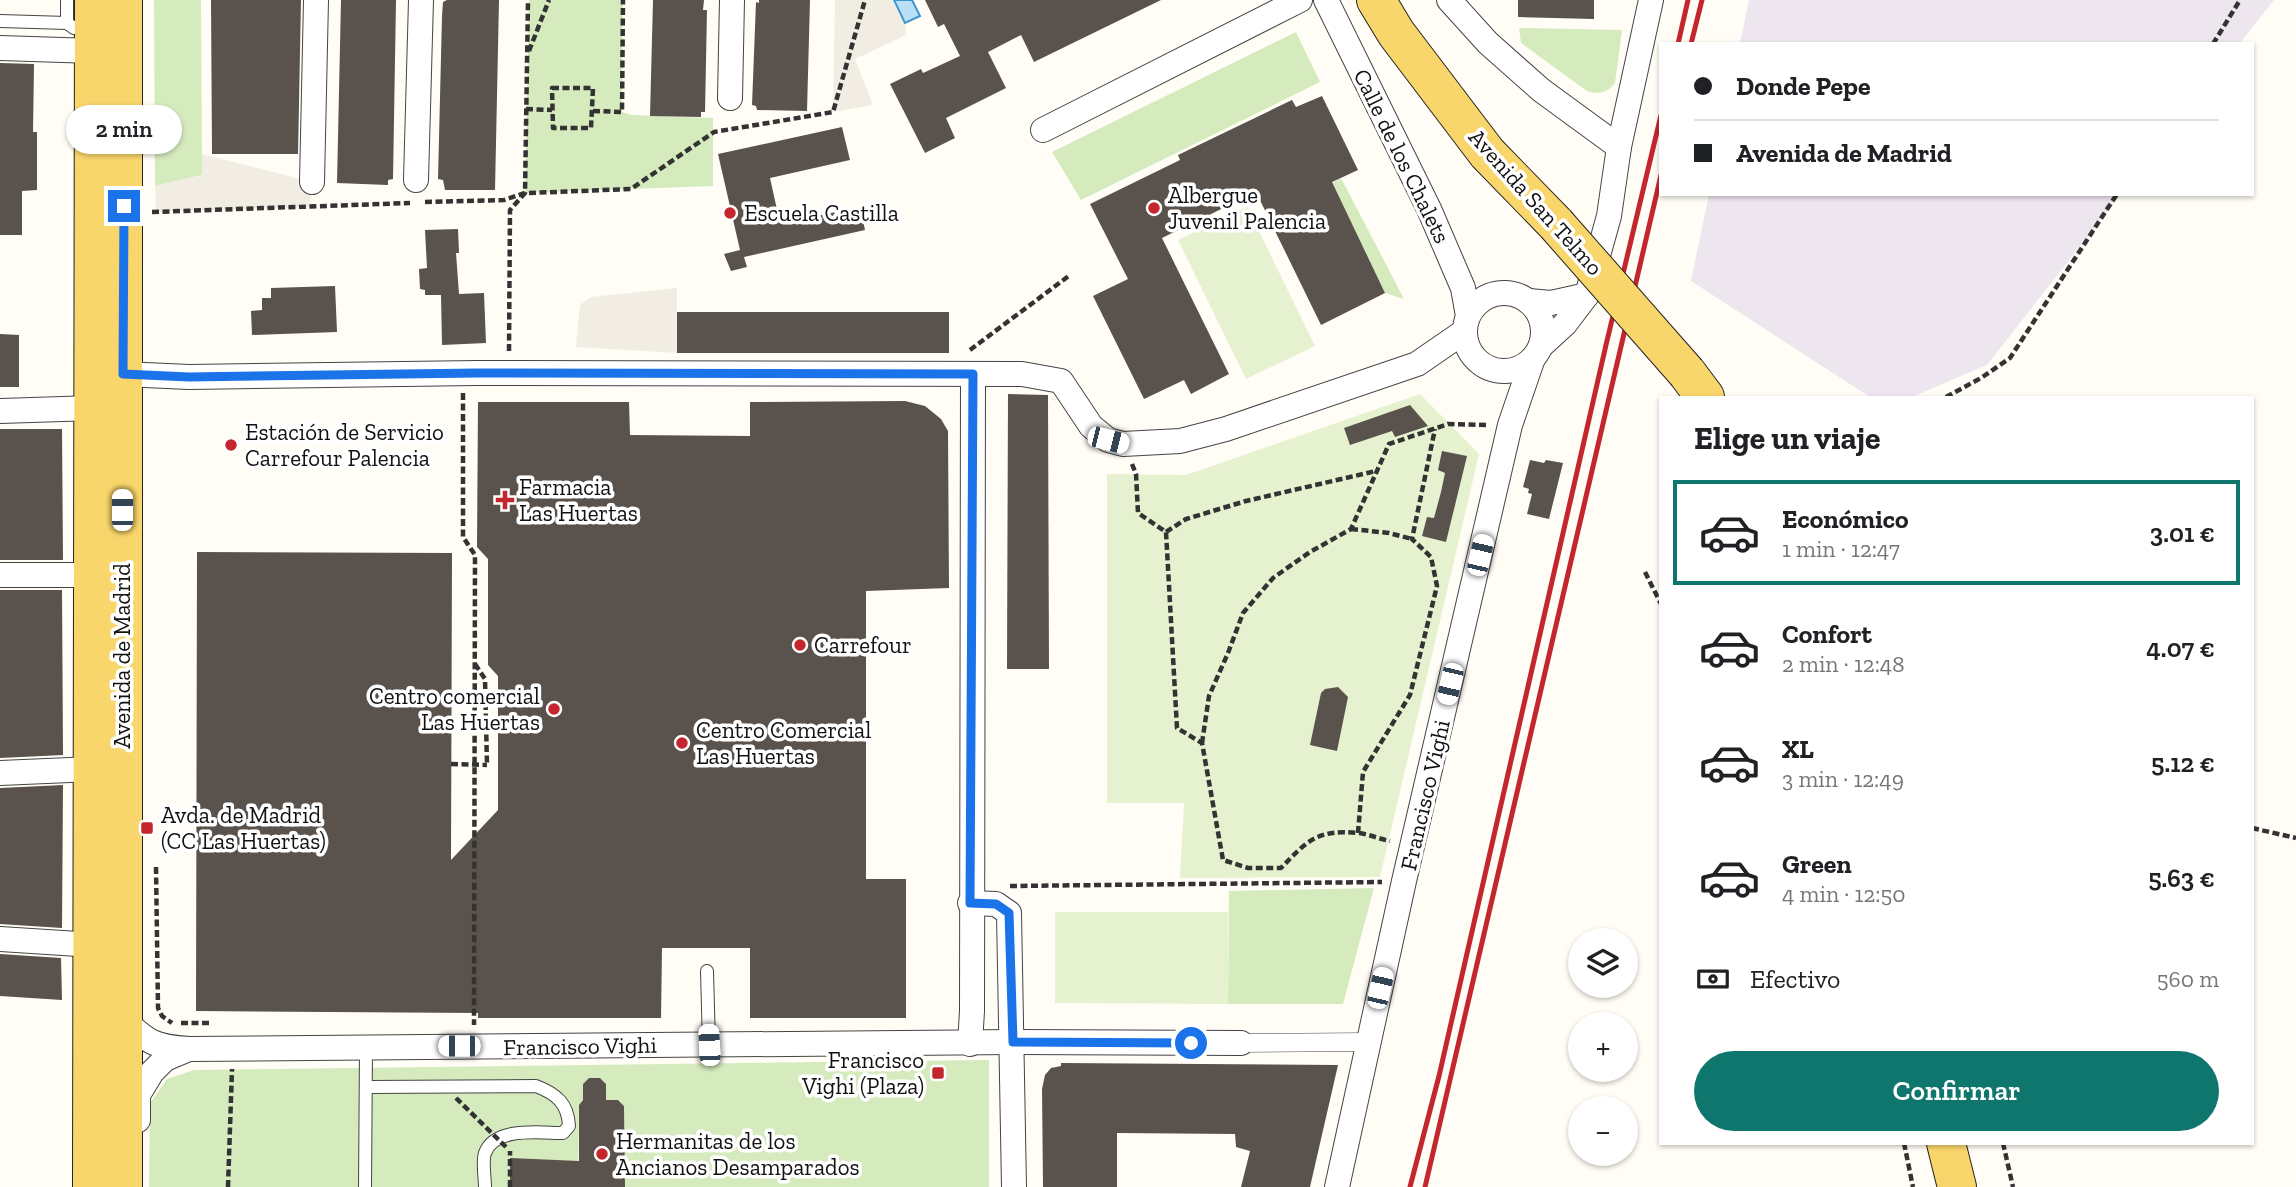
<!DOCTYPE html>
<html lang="es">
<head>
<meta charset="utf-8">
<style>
	:root { --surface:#fff; --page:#f6f6f6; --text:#202124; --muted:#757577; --line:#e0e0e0; --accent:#0f766e }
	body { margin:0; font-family:"Zilla Slab",serif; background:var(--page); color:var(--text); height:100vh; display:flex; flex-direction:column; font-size:26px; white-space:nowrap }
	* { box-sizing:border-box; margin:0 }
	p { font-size:23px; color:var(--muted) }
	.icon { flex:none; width:38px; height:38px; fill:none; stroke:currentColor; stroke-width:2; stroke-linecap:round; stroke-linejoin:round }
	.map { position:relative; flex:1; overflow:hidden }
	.side { position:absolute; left:1659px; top:396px; width:595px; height:749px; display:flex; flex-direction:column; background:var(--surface); border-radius:0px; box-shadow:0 2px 5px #0004 }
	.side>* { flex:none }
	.top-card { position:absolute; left:1659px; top:42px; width:595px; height:154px; border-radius:0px; box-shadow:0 2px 5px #0004; display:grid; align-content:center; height:154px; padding:0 35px; background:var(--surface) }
	.buttons { position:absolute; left:1568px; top:928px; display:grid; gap:14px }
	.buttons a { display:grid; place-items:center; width:70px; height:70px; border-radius:50%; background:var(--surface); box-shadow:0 2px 5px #0004; font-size:35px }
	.end { position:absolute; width:32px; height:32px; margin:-16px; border:9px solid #1a73e8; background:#fff; box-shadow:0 0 0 4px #fff }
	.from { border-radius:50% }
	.bubble { position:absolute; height:49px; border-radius:24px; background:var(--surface); box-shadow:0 2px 5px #0004; font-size:23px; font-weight:600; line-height:49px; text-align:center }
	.car { position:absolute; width:21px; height:42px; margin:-21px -10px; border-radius:9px; box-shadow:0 0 5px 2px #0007; background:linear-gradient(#fff 24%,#345 0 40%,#fff 0 76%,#345 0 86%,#fff 0) }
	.top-card b { display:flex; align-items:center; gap:24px; height:66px; font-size:26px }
	.top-card b+b { border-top:2px solid var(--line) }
	.top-card i { width:18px; height:18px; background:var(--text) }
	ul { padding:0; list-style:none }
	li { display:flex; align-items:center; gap:21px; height:105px; margin:0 14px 10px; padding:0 21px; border:4px solid transparent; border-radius:0px }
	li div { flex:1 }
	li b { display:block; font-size:26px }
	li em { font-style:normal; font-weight:600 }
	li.current { border-color:var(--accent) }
	li>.icon { width:63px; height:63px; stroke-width:1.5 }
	h2 { padding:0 35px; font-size:32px; line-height:84px }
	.pay { display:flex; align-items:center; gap:18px; height:77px; padding:0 35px; font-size:26px }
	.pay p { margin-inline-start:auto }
	.cta { display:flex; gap:14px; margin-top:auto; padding:14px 35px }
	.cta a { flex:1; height:80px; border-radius:42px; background:var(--accent); color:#fff; font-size:28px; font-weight:600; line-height:80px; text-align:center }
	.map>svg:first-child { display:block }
	.industrial { fill:#eee6ef }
	.green { fill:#d5ebbd }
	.pitch { fill:#e6f2cf }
	.plaza { fill:#f1ede2 }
	.water { fill:#b9e0f7; stroke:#3f96cf; stroke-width:2 }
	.building { fill:#5a524d }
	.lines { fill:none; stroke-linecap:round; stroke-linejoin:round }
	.service-casing { stroke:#444; stroke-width:14 }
	.pedestrian-casing { stroke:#444; stroke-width:19 }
	.minor-casing { stroke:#444; stroke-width:26 }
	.primary-casing { stroke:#222; stroke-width:40 }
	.path { stroke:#333; stroke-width:4.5; stroke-dasharray:7 3.5; stroke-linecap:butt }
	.service { stroke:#fff; stroke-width:12 }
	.pedestrian { stroke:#fff; stroke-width:18 }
	.minor { stroke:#fff; stroke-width:24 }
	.primary { stroke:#f9d66b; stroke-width:38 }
	.rail { stroke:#c4262e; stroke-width:5 }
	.primary-bridge-casing { stroke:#222; stroke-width:40; stroke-linecap:butt }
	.path-bridge { stroke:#333; stroke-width:4.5; stroke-dasharray:7 3.5; stroke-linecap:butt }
	.primary-bridge { stroke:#f9d66b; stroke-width:38 }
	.route { stroke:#1a73e8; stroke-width:9 }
	.poi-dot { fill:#c4262e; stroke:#fff; stroke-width:2.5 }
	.labels { text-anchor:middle; stroke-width:7; stroke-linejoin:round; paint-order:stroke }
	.street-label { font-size:23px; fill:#111; stroke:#fff }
	.poi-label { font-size:23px; fill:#111; stroke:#fff; text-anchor:start }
</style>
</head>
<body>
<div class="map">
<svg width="2296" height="1187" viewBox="0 0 2296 1187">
	<rect width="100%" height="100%" fill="#fffdf5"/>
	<!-- industrial -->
	<g class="industrial">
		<path d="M1749 0H2274L2239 44H1740Z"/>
		<path d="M1709 194H2121L1987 365 1912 397H1870L1691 281Z"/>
	</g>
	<!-- green -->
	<g class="green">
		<path d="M154 0H201L202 175 155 186Z"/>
		<path d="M529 0H623L622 112 632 115 713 118V186L525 193Z"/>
		<path d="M1519 28 1622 30 1615 83C1607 93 1598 95 1587 91L1521 43Z"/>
		<path d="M1296 32 1320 82 1081 200 1052 152Z"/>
		<path d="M1341 178 1404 299 1385 293 1332 183Z"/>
		<path d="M1374 888 1343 1004H1228L1229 891Z"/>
		<path d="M989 1060V1187H625L624 1106 618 1100H606V1084L600 1078H590L583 1084V1100L579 1105 578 1187 510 1158V1187H149L150 1103 167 1079 194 1070Z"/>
	</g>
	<!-- pitch -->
	<g class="pitch">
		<path d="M1247 207 1315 346 1246 379 1178 240Z"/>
		<path d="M1420 394 1479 454 1380 877 1180 878 1184 803H1107V474L1186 475Z"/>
		<path d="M1055 912H1228V1004L1055 1003Z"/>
	</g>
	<!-- plaza -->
	<g class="plaza">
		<path d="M835 0H892L905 23 906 35 855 59 873 105 833 112Z"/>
		<path d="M202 154 312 182 310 207 156 212 155 186 202 175Z"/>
		<path d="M677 288V353L576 347 580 305 591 297Z"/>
	</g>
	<!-- water -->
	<path class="water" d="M894 0H912L920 16 905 23Z"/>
	<!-- building -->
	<g class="building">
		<path d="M211 0H301L298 154H212Z"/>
		<path d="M341 0H396L393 179 388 180V185L337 183Z"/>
		<path d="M447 0H499L495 190H445L443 180 438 179 442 16 443 2Z"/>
		<path d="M653 0H704L703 10H707L705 112H701V117L650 116Z"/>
		<path d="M759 0H810L807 111 757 110 756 106 752 105 756 2 759 3Z"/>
		<path d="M925 0H1161L1034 62 1021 35 988 52 1006 88 946 118 955 138 925 153 890 84 921 69 923 73 960 56 944 24 938 27Z"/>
		<path d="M1518 0H1594V19L1518 17Z"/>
		<path d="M0 63 34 64 33 132H37V190L22 191V235H0Z"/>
		<path d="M1322 96 1358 170 1332 182 1385 293 1321 325 1256 192 1162 238 1229 374 1191 394 1184 380 1144 399 1093 296 1128 279 1090 204 1180 160 1178 155 1292 100 1296 107Z"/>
		<path d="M842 127 850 160 770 178 778 214 794 211 797 220 860 207 865 230 744 257 747 267 731 271 724 254 740 250 718 154Z"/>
		<path d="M458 229 459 253H456L459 294 484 293 486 343 442 345 441 295H425V290L420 289 419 269 427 268 425 230Z"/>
		<path d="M335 286 337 332 252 335 251 311 262 310V298H271V288Z"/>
		<rect x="677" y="312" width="272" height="41"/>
		<path d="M0 334 19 335V387H0Z"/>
		<path d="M1008 394 1048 395 1049 669H1007Z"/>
		<path d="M905 401 925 406 941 419 948 431 949 588 866 591V879H906V1018H750V948H662L661 1018H478V1013L196 1011 197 552 452 553 451 860 498 810V676L488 665V559L477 547 478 402H629L630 435 750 436V402Z"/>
		<path d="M1410 405 1428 426 1395 437 1392 431 1350 445 1344 428Z"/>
		<path d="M0 429H62L63 560H0Z"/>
		<path d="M1442 451 1467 456 1446 542 1422 536 1427 517 1434 518 1441 492 1445 473 1438 470Z"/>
		<path d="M1530 460 1544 463 1546 460 1563 463 1549 519 1527 514 1532 494 1528 493 1529 489 1523 487Z"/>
		<path d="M0 590H62L63 755 0 758Z"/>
		<path d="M1338 687 1348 697 1337 751 1310 745 1321 693 1325 689Z"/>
		<path d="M63 785 62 928 0 924V788Z"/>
		<path d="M0 954 61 958 62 1000 0 996Z"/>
		<path d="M1061 1063 1338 1065 1310 1187H1241L1250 1151 1236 1147 1235 1134 1117 1133V1187H1043L1042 1089 1045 1075 1051 1068 1061 1066Z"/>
		<path d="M589 1078H600L606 1084V1100H618L624 1106 625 1187H510V1158L579 1161V1105L583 1100V1084Z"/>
	</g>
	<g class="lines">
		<defs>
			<g id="service">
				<path d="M67 0V23L74 28"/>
				<path d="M0 21 67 23"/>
				<path d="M707 971 709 1045"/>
				<path d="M366 1087 536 1086C557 1094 568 1104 569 1126L563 1133C541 1133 495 1126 485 1153 482 1162 485 1177 485 1187"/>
				<path d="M365 1187 366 1047"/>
			</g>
			<path id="pedestrian" d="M1241 1043 1368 1042"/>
			<g id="minor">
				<path d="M1326 0 1429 209 1463 288 1468 316"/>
				<path d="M1449 0 1488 43 1541 90 1619 147"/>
				<path d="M0 48 94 51"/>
				<path d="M730 98 732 0"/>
				<path d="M1043 130 1300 0"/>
				<path d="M416 180 421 0"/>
				<path d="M312 182 316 0"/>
				<circle cx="1504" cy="332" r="39"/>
				<path d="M1529 301 1551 303 1587 295"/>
				<path d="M1541 346 1565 324 1587 295 1609 216 1619 147 1651 0"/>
				<path d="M123 374 189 377 477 373 1022 374 1061 381 1091 426 1108 440 1123 444 1180 441 1226 429 1417 364 1465 331"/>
				<path d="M0 411 94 408"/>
				<path d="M0 575H93"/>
				<path d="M0 773 93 769"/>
				<path d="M970 903 996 904 1009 913 1014 1187"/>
				<path d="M0 939 94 945"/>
				<path d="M122 1018C147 1042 154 1047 189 1049L1013 1042 1241 1043"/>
				<path d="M970 1044 972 1011 973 374"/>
				<path d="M138 1120V1095L152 1072 165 1059 189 1049"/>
				<path d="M1337 1187 1404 881 1510 425 1533 358"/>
			</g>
			<g id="primary">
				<path d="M123 0V1187"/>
				<path d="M1376 0 1396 33 1487 153 1556 224"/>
				<path d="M1687 373 1705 397"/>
				<path d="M1946 1143 1957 1187"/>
				<path d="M92 1187 94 0"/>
			</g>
		</defs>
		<!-- service casing -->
		<use href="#service" class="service-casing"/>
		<!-- pedestrian casing -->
		<use href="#pedestrian" class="pedestrian-casing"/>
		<!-- minor casing -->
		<use href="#minor" class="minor-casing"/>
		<!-- primary casing -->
		<use href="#primary" class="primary-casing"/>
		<!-- path -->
		<g class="path">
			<path d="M2213 44 2240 0"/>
			<path d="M529 51 549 0"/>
			<path d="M552 88H593L591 128H553Z"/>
			<path d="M526 109 552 110"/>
			<path d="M593 111 622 112 623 0"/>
			<path d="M529 193 631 189 714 132 833 112 865 0"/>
			<path d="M425 202 504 200 525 193"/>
			<path d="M152 212 410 203"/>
			<path d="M970 350 1070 275"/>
			<path d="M509 351 510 210 525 193 528 0"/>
			<path d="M463 393V537L475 555 474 1025"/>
			<path d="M1946 397 1981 378 2010 358 2117 194"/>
			<path d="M1132 464 1136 474 1138 513 1166 532 1177 728 1202 743 1223 860 1248 868H1281C1307 841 1317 829 1358 833 1369 834 1379 839 1390 841"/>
			<path d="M1351 529 1389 533 1412 539"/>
			<path d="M1166 532 1186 519 1246 501 1376 471"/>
			<path d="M1645 572 1661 604"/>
			<path d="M475 664 485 679 487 765"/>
			<path d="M1202 743 1209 696 1228 653 1243 613 1273 578 1310 552 1351 529 1389 444 1448 424 1488 425"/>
			<path d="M2252 828 2296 838"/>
			<path d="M1358 833 1363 772 1410 695 1437 586 1431 557 1412 539 1435 429"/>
			<path d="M156 867 158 1008 162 1016 172 1023"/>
			<path d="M1010 886 1382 882"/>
			<path d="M181 1023H211"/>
			<path d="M1904 1143 1913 1187"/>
			<path d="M2003 1143 2013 1187"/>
			<path d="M228 1187 232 1069"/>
			<path d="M510 1187V1151"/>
		</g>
		<!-- service -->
		<use href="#service" class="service"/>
		<!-- pedestrian -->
		<use href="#pedestrian" class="pedestrian"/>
		<!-- minor -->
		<use href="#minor" class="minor"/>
		<!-- primary -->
		<use href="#primary" class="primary"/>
		<!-- rail -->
		<g class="rail">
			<path d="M1678 44 1688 0"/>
			<path d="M1691 44 1702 0"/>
			<path d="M1410 1187 1439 1076 1606 345 1661 115"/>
			<path d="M1425 1187 1661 175"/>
		</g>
		<defs>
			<path id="primary-bridge" d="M1556 224 1687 373"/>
		</defs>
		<!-- primary-bridge casing -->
		<use href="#primary-bridge" class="primary-bridge-casing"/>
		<!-- path-bridge -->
		<g class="path-bridge">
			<path d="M451 764 487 765"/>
			<path d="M456 1098 507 1148"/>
		</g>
		<!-- primary-bridge -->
		<use href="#primary-bridge" class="primary-bridge"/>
	</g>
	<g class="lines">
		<!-- route -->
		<path class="route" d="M124 206 123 374 189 377 477 373 973 374 970 903 996 904 1009 913 1013 1042 1191 1043"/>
	</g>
	<!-- markers -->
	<g class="poi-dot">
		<circle cx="1154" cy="208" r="7"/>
		<circle cx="730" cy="213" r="7"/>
		<circle cx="231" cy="445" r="7"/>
		<path d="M501.5 489.5h7v7h7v7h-7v7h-7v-7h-7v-7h7z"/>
		<circle cx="800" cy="645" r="7"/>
		<circle cx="554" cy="709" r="7"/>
		<circle cx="682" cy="743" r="7"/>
		<rect x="140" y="821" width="14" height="14" rx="3.5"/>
		<rect x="931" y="1066" width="14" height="14" rx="3.5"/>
		<circle cx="602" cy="1154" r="7"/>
	</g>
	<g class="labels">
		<!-- street labels -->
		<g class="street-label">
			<text transform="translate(1402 156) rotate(64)" y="8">Calle de los Chalets</text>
			<text transform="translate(1536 202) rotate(48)" y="8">Avenida San Telmo</text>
			<text transform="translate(122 656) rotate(-90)" y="8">Avenida de Madrid</text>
			<text transform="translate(1425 795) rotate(-77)" y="8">Francisco Vighi</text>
			<text transform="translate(580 1046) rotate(-1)" y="8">Francisco Vighi</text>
		</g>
		<!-- poi labels -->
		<g class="poi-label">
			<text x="1168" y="203">Albergue<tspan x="1168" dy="26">Juvenil Palencia</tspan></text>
			<text x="744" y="221">Escuela Castilla</text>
			<text x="245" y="440">Estación de Servicio<tspan x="245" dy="26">Carrefour Palencia</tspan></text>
			<text x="519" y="495">Farmacia<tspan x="519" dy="26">Las Huertas</tspan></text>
			<text x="814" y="653">Carrefour</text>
			<text x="540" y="704" text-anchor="end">Centro comercial<tspan x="540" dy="26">Las Huertas</tspan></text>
			<text x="696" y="738">Centro Comercial<tspan x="696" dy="26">Las Huertas</tspan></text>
			<text x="161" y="823">Avda. de Madrid<tspan x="161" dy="26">(CC Las Huertas)</tspan></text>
			<text x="924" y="1068" text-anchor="end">Francisco<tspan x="924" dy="26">Vighi (Plaza)</tspan></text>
			<text x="616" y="1149">Hermanitas de los<tspan x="616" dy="26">Ancianos Desamparados</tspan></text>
		</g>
	</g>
</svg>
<div class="buttons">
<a><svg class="icon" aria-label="layers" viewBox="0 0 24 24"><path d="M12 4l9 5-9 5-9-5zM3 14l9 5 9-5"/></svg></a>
<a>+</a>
<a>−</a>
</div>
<i class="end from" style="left:1191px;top:1043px"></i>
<i class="end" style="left:124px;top:206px"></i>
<div class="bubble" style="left:66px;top:105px;width:116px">2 min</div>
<i class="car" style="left:1108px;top:440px;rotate:104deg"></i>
<i class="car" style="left:122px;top:510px;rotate:0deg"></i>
<i class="car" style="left:1480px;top:555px;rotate:13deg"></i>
<i class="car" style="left:1450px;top:684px;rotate:193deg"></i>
<i class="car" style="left:1380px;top:988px;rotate:13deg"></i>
<i class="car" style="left:709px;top:1045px;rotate:357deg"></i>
<i class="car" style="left:459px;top:1046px;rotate:270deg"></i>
<div class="top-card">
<b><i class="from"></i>Donde Pepe</b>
<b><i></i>Avenida de Madrid</b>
</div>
<section class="side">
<h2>Elige un viaje</h2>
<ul>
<li class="current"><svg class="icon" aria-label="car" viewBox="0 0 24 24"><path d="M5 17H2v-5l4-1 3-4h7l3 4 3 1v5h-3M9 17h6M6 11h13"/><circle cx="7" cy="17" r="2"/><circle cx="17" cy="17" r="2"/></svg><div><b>Económico</b><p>1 min · 12:47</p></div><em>3.01 €</em></li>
<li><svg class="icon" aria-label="car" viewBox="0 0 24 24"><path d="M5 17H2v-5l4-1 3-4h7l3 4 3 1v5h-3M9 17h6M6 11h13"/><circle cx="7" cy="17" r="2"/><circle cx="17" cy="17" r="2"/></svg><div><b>Confort</b><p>2 min · 12:48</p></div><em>4.07 €</em></li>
<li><svg class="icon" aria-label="car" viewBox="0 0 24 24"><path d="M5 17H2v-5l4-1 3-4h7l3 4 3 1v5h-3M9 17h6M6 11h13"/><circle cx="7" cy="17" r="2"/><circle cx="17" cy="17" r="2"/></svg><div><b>XL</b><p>3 min · 12:49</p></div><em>5.12 €</em></li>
<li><svg class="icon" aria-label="car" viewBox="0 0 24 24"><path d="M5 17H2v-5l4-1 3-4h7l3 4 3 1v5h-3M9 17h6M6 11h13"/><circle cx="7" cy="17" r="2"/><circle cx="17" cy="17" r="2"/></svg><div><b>Green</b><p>4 min · 12:50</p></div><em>5.63 €</em></li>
</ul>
<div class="pay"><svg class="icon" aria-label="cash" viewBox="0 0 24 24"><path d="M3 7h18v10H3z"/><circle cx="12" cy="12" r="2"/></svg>Efectivo<p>560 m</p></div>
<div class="cta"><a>Confirmar</a></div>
</section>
</div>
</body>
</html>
